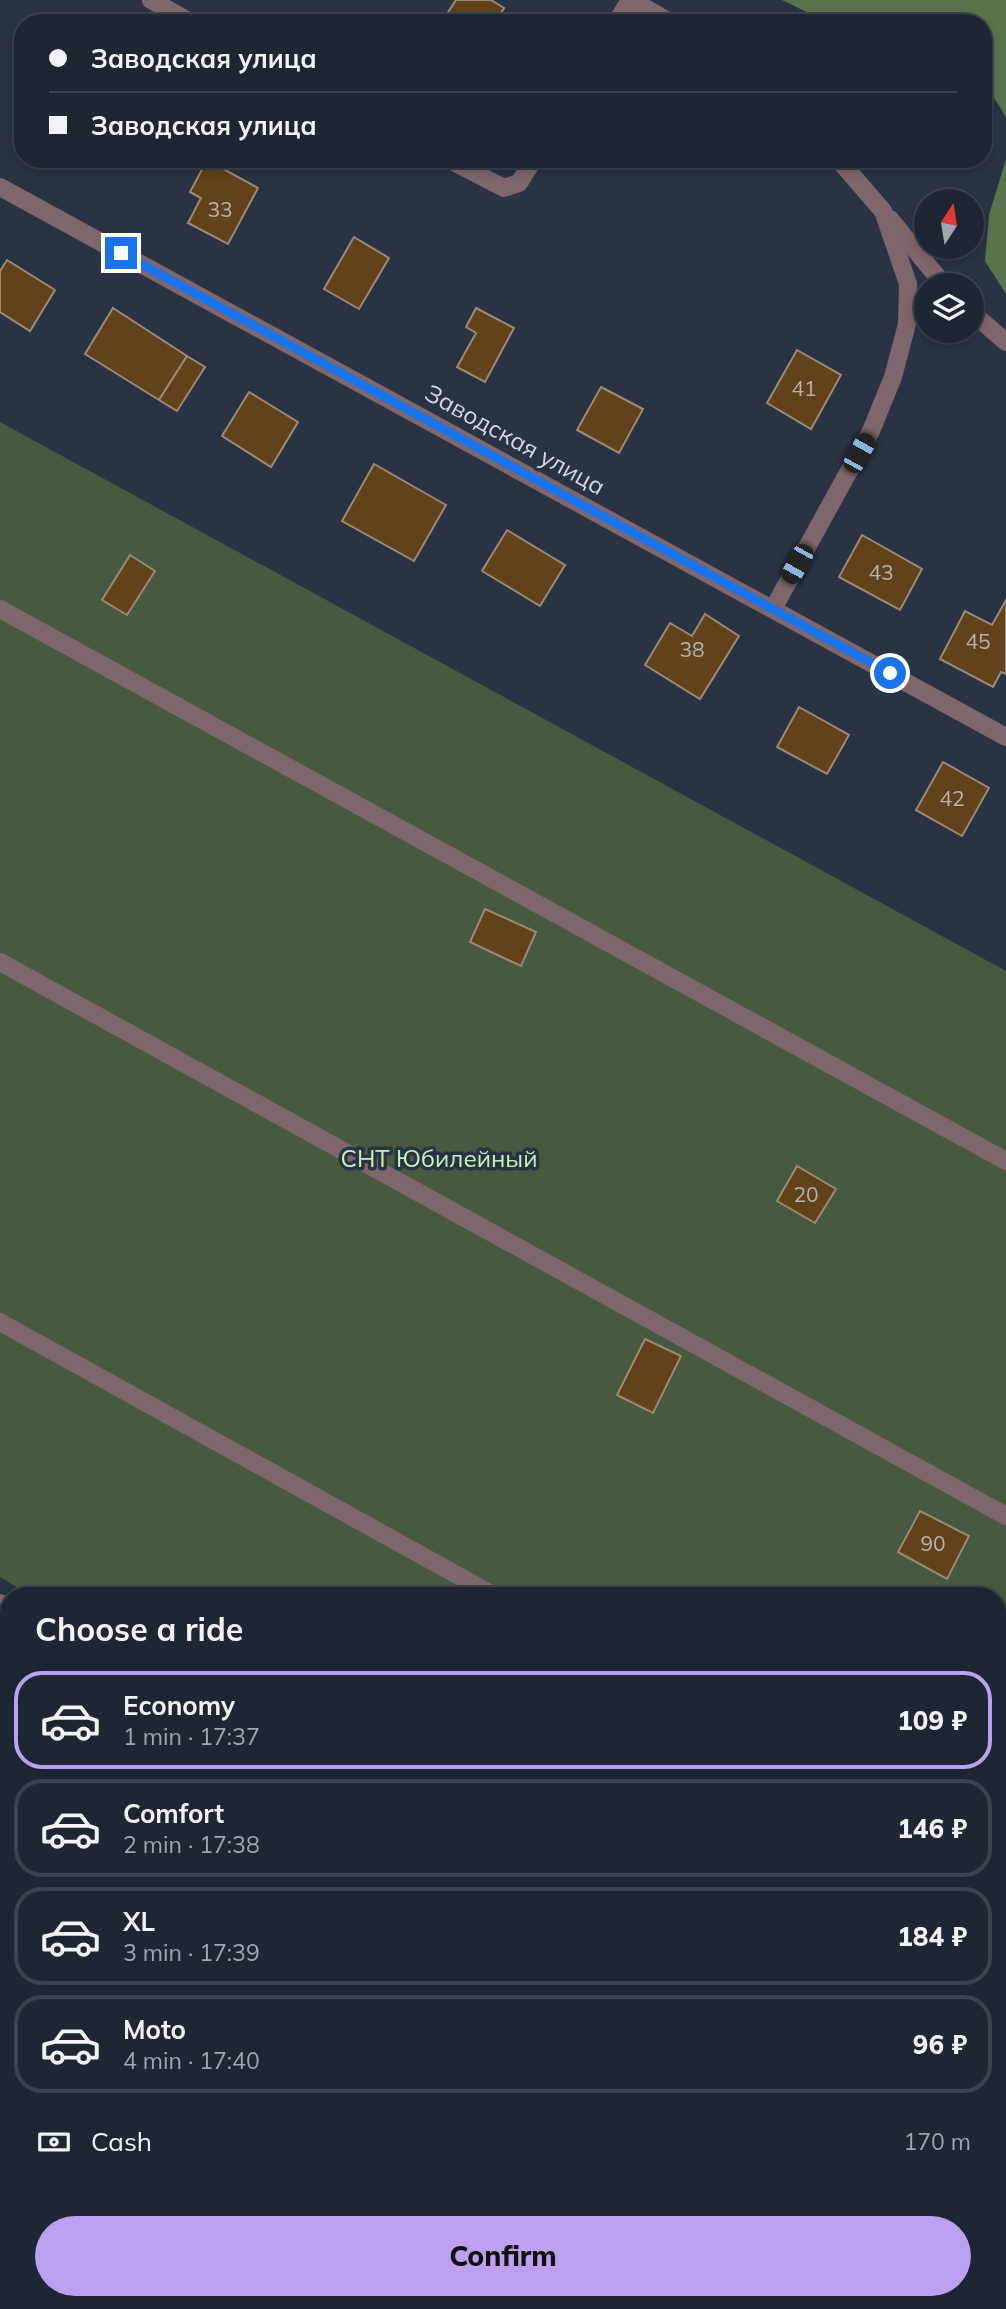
<!DOCTYPE html>
<html lang="en">
<head>
<meta charset="utf-8">
<style>
	:root { --surface:#1f2633; --page:#272e3b; --text:#f1f3f6; --muted:#a1a5ac; --line:#3c434e; --accent:#bca0f2 }
	body { margin:0; font-family:Mulish,sans-serif; background:var(--page); color:var(--text); height:100vh; display:flex; flex-direction:column; font-size:26px; white-space:nowrap }
	* { box-sizing:border-box; margin:0 }
	p { font-size:23px; color:var(--muted) }
	.icon { flex:none; width:38px; height:38px; fill:none; stroke:currentColor; stroke-width:2; stroke-linecap:round; stroke-linejoin:round }
	.map { position:relative; flex:1; overflow:hidden }
	.panel { position:absolute; left:0px; top:1587px; width:1006px; height:723px; display:flex; flex-direction:column; background:var(--surface); border-radius:28px 28px 0 0; box-shadow:0 4px 10px #0003,0 0 0 2px var(--line) }
	.panel>* { flex:none }
	.guide { position:absolute; left:14px; top:14px; width:978px; height:154px; border-radius:28px; box-shadow:0 4px 10px #0003,0 0 0 2px var(--line); display:grid; align-content:center; height:154px; padding:0 35px; background:var(--surface) }
	.needle { width:46px; rotate:12deg }
	.controls { position:absolute; left:914px; top:189px; display:grid; gap:14px }
	.controls a { display:grid; place-items:center; width:70px; height:70px; border-radius:50%; background:var(--surface); box-shadow:0 4px 10px #0003,0 0 0 2px var(--line); font-size:35px }
	.end { position:absolute; width:32px; height:32px; margin:-16px; border:9px solid #1a73e8; background:#fff; box-shadow:0 0 0 4px #fff }
	.from { border-radius:50% }
	.car { position:absolute; width:21px; height:42px; margin:-21px -10px; border-radius:9px; box-shadow:0 0 5px 2px #0007; background:linear-gradient(#222 24%,#8ab4d8 0 40%,#222 0 76%,#8ab4d8 0 86%,#222 0) }
	.guide b { display:flex; align-items:center; gap:24px; height:66px; font-size:26px }
	.guide b+b { border-top:2px solid var(--line) }
	.guide i { width:18px; height:18px; background:var(--text) }
	ul { padding:0; list-style:none }
	li { display:flex; align-items:center; gap:21px; height:98px; margin:0 14px 10px; padding:0 21px; border:4px solid var(--line); border-radius:28px }
	li div { flex:1 }
	li b { display:block; font-size:26px }
	li em { font-style:normal; font-weight:800 }
	li.active { border-color:var(--accent) }
	li>.icon { width:63px; height:63px; stroke-width:1.5 }
	h2 { padding:0 35px; font-size:32px; line-height:84px }
	.pay { display:flex; align-items:center; gap:18px; height:77px; padding:0 35px; font-size:26px }
	.pay p { margin-inline-start:auto }
	.button { display:flex; gap:14px; margin-top:auto; padding:14px 35px }
	.button a { flex:1; height:80px; border-radius:42px; background:var(--accent); color:#111; font-size:28px; font-weight:800; line-height:80px; text-align:center }
	.map>svg:first-child { display:block }
	.green { fill:#47593e }
	.forest { fill:#58744c }
	.building { fill:#62421b; stroke:#9b8a78; stroke-width:2 }
	.lines { fill:none; stroke-linecap:round; stroke-linejoin:round }
	.minor { stroke:#7e666a; stroke-width:18 }
	.route { stroke:#1a73e8; stroke-width:9 }
	.labels { text-anchor:middle; stroke-width:7; stroke-linejoin:round; paint-order:stroke }
	.number-label { font-size:21px; fill:#b6b3b2 }
	.street-label { font-size:24px; fill:#d2d9e4; stroke:#293344 }
	.park-label { font-size:24px; fill:#c6f4b2; stroke:#293344 }
</style>
</head>
<body>
<div class="map">
<svg width="1006" height="2309" viewBox="0 0 1006 2309">
	<rect width="100%" height="100%" fill="#293344"/>
	<!-- green -->
	<g class="green">
		<path d="M0 422 1006 971V1907L998 1908V1596H31L0 1577Z"/>
		<path d="M0 1627 9 1632V2301H998V1956L1006 1955V2309H0Z"/>
	</g>
	<!-- forest -->
	<g class="forest">
		<path d="M782 0H1006V117L994 98 984 93V23H829Z"/>
		<path d="M1006 159V294L985 261 989 215Z"/>
	</g>
	<!-- building -->
	<g class="building">
		<path d="M456 0H491L504 8 495 23H441Z"/>
		<path d="M72 159H91L86 168Z"/>
		<path d="M207 160 258 188 228 244 188 223 201 198 190 192Z"/>
		<path d="M354 237 389 258 359 309 324 289Z"/>
		<path d="M7 260 55 290 30 331 0 312V271Z"/>
		<path d="M113 308 187 356 159 400 85 354Z"/>
		<path d="M476 308 514 328 485 382 457 367 476 333 466 327Z"/>
		<path d="M797 350 841 375 811 429 767 403Z"/>
		<path d="M187 356 205 367 177 411 159 400Z"/>
		<path d="M601 387 643 409 619 453 577 430Z"/>
		<path d="M249 392 298 422 271 467 222 436Z"/>
		<path d="M374 464 446 505 414 561 342 521Z"/>
		<path d="M507 530 565 565 540 606 482 571Z"/>
		<path d="M862 535 922 569 900 610 839 577Z"/>
		<path d="M130 555 155 571 127 615 102 600Z"/>
		<path d="M1006 600V674L1001 672 993 687 940 659 965 611 992 625Z"/>
		<path d="M705 614 739 636 700 699 645 665 670 623 692 636Z"/>
		<path d="M799 707 849 735 827 774 777 747Z"/>
		<path d="M943 762 989 788 962 836 916 810Z"/>
		<path d="M485 909 536 932 521 966 470 942Z"/>
		<path d="M797 1166 836 1189 815 1223 777 1201Z"/>
		<path d="M645 1339 681 1356 653 1413 617 1395Z"/>
		<path d="M920 1511 969 1536 947 1579 898 1552Z"/>
		<path d="M998 2186 1006 2193V2243L998 2235Z"/>
	</g>
	<g class="lines">
		<!-- minor -->
		<g class="minor">
			<path d="M151 0 192 23"/>
			<path d="M632 0 671 23"/>
			<path d="M616 23 630 0"/>
			<path d="M448 159 504 188 519 183 534 159"/>
			<path d="M0 187 1006 737"/>
			<path d="M890 219 944 285"/>
			<path d="M971 312 1006 342"/>
			<path d="M0 609 1006 1161"/>
			<path d="M773 609 871 431 893 377 907 324 908 284 883 211 838 159"/>
			<path d="M0 962 1006 1516"/>
			<path d="M0 1322 495 1596"/>
			<path d="M0 1603 9 1609"/>
			<path d="M998 1874 1006 1879"/>
			<path d="M998 1937 1006 1936"/>
			<path d="M998 2161 1006 2168"/>
			<path d="M0 2224 9 2231"/>
			<path d="M98 2301 108 2309"/>
			<path d="M792 2301 801 2309"/>
		</g>
	</g>
	<g class="lines">
		<!-- route -->
		<path class="route" d="M121 253 890 673"/>
	</g>
	<g class="labels">
		<!-- number labels -->
		<g class="number-label">
			<text x="220" y="217">33</text>
			<text x="804" y="396">41</text>
			<text x="881" y="580">43</text>
			<text x="978" y="649">45</text>
			<text x="692" y="657">38</text>
			<text x="952" y="806">42</text>
			<text x="806" y="1202">20</text>
			<text x="933" y="1551">90</text>
		</g>
		<!-- street labels -->
		<g class="street-label">
			<text transform="translate(515 440) rotate(29)" y="8">Заводская улица</text>
		</g>
		<!-- park labels -->
		<g class="park-label">
			<text x="439" y="1167">СНТ Юбилейный</text>
		</g>
	</g>
</svg>
<div class="controls">
<a><svg class="needle" viewBox="-14 -14 28 28"><path d="M0-13l5 13h-10z" fill="#e53935"/><path d="M0 13l5-13h-10z" fill="#a1a5ac"/></svg></a>
<a><svg class="icon" aria-label="layers" viewBox="0 0 24 24"><path d="M12 4l9 5-9 5-9-5zM3 14l9 5 9-5"/></svg></a>
</div>
<i class="end from" style="left:890px;top:673px"></i>
<i class="end" style="left:121px;top:253px"></i>
<i class="car" style="left:859px;top:453px;rotate:29deg"></i>
<i class="car" style="left:797px;top:564px;rotate:209deg"></i>
<div class="guide">
<b><i class="from"></i>Заводская улица</b>
<b><i></i>Заводская улица</b>
</div>
<section class="panel">
<h2>Choose a ride</h2>
<ul>
<li class="active"><svg class="icon" aria-label="car" viewBox="0 0 24 24"><path d="M5 17H2v-5l4-1 3-4h7l3 4 3 1v5h-3M9 17h6M6 11h13"/><circle cx="7" cy="17" r="2"/><circle cx="17" cy="17" r="2"/></svg><div><b>Economy</b><p>1 min · 17:37</p></div><em>109 ₽</em></li>
<li><svg class="icon" aria-label="car" viewBox="0 0 24 24"><path d="M5 17H2v-5l4-1 3-4h7l3 4 3 1v5h-3M9 17h6M6 11h13"/><circle cx="7" cy="17" r="2"/><circle cx="17" cy="17" r="2"/></svg><div><b>Comfort</b><p>2 min · 17:38</p></div><em>146 ₽</em></li>
<li><svg class="icon" aria-label="car" viewBox="0 0 24 24"><path d="M5 17H2v-5l4-1 3-4h7l3 4 3 1v5h-3M9 17h6M6 11h13"/><circle cx="7" cy="17" r="2"/><circle cx="17" cy="17" r="2"/></svg><div><b>XL</b><p>3 min · 17:39</p></div><em>184 ₽</em></li>
<li><svg class="icon" aria-label="car" viewBox="0 0 24 24"><path d="M5 17H2v-5l4-1 3-4h7l3 4 3 1v5h-3M9 17h6M6 11h13"/><circle cx="7" cy="17" r="2"/><circle cx="17" cy="17" r="2"/></svg><div><b>Moto</b><p>4 min · 17:40</p></div><em>96 ₽</em></li>
</ul>
<div class="pay"><svg class="icon" aria-label="cash" viewBox="0 0 24 24"><path d="M3 7h18v10H3z"/><circle cx="12" cy="12" r="2"/></svg>Cash<p>170 m</p></div>
<div class="button"><a>Confirm</a></div>
</section>
</div>
</body>
</html>
